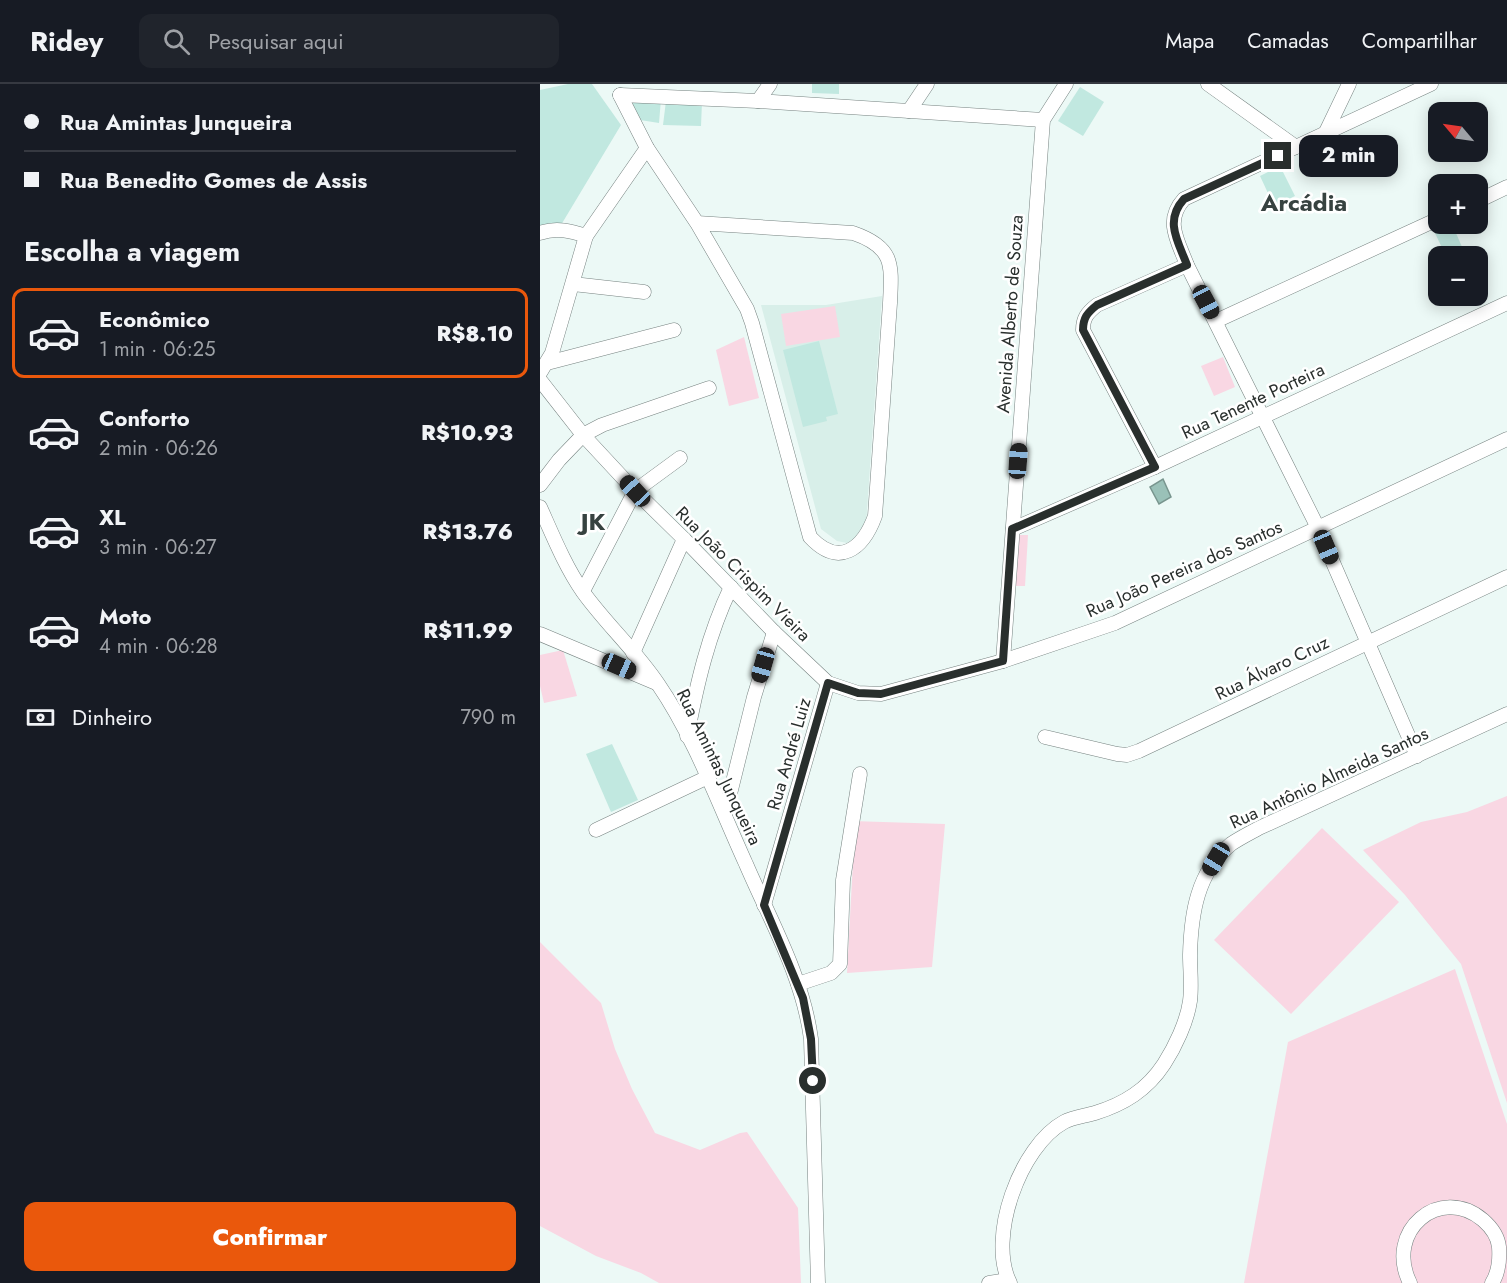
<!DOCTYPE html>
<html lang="pt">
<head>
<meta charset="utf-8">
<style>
	:root { --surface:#171b24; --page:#20242c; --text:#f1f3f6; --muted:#9ea1a6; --line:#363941; --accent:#ea580c }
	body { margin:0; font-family:Jost,sans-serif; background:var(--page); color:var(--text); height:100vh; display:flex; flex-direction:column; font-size:22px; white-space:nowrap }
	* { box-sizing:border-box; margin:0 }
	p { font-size:20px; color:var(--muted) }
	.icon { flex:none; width:33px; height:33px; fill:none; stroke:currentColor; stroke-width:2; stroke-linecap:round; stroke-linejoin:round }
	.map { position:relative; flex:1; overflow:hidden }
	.side { display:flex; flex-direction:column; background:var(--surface); width:540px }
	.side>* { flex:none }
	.hud { display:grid; align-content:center; height:132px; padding:0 24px; background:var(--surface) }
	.needle { width:39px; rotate:299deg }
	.fabs { position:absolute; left:888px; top:18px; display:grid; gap:12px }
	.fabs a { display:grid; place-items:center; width:60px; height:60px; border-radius:12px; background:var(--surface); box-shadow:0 3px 15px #0003; font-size:30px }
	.end { position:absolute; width:27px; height:27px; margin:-14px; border:8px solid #292f2d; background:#fff; box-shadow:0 0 0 3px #fff }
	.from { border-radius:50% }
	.bubble { position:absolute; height:42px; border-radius:12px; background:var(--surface); box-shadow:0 3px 15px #0003; font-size:20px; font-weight:800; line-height:42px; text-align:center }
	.car { position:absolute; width:18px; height:36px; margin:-18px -9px; border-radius:8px; box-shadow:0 0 4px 2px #0007; background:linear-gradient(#222 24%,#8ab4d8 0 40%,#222 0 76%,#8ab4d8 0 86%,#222 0) }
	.hud b { display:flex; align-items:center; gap:21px; height:57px; font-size:22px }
	.hud b+b { border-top:2px solid var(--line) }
	.hud i { width:15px; height:15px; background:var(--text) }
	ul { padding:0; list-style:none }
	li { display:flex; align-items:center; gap:18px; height:90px; margin:0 12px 9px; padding:0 12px; border:3px solid transparent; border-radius:12px }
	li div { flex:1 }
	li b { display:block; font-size:22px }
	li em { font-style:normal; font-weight:800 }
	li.current { border-color:var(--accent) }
	li>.icon { width:54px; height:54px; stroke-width:1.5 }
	h2 { padding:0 24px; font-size:27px; line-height:72px }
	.pay { display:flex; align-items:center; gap:15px; height:66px; padding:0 24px; font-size:22px }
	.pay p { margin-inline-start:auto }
	.button { display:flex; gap:12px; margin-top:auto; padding:12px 24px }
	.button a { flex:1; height:69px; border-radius:12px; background:var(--accent); color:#fff; font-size:24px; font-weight:800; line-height:69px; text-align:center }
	header { display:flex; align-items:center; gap:36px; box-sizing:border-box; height:84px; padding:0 30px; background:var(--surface); border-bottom:2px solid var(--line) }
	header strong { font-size:28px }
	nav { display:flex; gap:33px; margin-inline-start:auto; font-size:21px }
	.search { width:420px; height:54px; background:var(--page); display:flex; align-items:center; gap:15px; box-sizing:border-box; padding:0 21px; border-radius:12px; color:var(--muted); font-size:22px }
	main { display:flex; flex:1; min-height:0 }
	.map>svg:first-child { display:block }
	.built { fill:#d8efe9 }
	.green { fill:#f9d7e3 }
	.water { fill:#9ac1b8; stroke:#78958e; stroke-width:1.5 }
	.building { fill:#c1e8e0 }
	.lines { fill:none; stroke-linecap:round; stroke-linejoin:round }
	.minor-casing { stroke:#778381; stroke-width:15 }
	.minor { stroke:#fff; stroke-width:14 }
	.route { stroke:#292f2d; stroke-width:8 }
	.labels { text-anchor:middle; stroke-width:5; stroke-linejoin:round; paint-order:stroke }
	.street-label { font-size:18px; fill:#292f2d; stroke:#fff }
	.district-label { font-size:24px; font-weight:bold; fill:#374240; stroke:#fff }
</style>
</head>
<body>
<header>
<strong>Ridey</strong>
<div class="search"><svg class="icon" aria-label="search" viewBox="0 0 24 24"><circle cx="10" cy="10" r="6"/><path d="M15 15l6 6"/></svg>Pesquisar aqui</div>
<nav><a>Mapa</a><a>Camadas</a><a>Compartilhar</a></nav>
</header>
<main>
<section class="side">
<div class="hud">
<b><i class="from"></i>Rua Amintas Junqueira</b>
<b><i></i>Rua Benedito Gomes de Assis</b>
</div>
<h2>Escolha a viagem</h2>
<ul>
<li class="current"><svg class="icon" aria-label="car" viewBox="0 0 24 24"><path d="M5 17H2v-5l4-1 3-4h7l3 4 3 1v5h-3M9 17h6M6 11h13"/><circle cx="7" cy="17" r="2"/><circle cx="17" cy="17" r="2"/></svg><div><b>Econômico</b><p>1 min · 06:25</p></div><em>R$8.10</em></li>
<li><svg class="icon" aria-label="car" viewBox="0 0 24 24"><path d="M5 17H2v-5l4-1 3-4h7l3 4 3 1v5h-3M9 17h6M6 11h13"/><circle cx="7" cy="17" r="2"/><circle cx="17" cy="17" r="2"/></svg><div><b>Conforto</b><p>2 min · 06:26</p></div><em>R$10.93</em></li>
<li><svg class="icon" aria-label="car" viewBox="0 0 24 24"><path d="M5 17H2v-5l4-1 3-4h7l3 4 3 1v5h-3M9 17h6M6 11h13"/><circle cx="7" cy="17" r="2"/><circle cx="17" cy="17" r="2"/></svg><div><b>XL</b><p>3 min · 06:27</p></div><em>R$13.76</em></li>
<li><svg class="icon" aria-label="car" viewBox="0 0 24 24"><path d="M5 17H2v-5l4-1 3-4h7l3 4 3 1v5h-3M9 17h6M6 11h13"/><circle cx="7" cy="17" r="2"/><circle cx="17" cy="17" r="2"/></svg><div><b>Moto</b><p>4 min · 06:28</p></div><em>R$11.99</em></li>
</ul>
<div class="pay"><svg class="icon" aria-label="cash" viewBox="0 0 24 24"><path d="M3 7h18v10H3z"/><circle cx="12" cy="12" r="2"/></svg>Dinheiro<p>790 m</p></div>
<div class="button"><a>Confirmar</a></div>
</section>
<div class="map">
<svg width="967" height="1199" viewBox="0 0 967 1199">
	<rect width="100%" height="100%" fill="#ecf9f6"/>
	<!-- built -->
	<path class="built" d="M342 212 326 440 319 453 307 459 297 457 281 445 221 221H286Z"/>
	<!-- green -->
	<g class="green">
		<path d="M295 222 300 253 246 262 241 230Z"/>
		<path d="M204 253 219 314 189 322 176 266Z"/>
		<path d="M683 273 695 303 674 312 661 282Z"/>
		<path d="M478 451H488L485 502H475Z"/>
		<path d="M23 566 37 612 4 619 0 602V571Z"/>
		<path d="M967 712V1019L921 880 865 811 823 766 881 738 927 728Z"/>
		<path d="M312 737 405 740 392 883 307 889 314 759Z"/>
		<path d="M782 744 859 818 751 930 674 856Z"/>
		<path d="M0 858 61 919 75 965 92 1005 115 1049 160 1066 200 1049 207 1048 258 1124 261 1199H119L101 1189 56 1172 0 1142Z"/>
		<path d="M915 885 967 1040V1199H704L748 958Z"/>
	</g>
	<!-- water -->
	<path class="water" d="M623 395 631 413 619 420 610 403Z"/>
	<!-- building -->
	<g class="building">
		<path d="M28 0H52L81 41 21 141 0 147V6Z"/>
		<path d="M272 0H299V10L272 9Z"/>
		<path d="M540 3 564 18 543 52 518 37Z"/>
		<path d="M90 14 121 15 119 39 100 36Z"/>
		<path d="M126 17 162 18 161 42 123 41Z"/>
		<path d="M740 82 755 112 734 122 720 92Z"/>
		<path d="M900 140H912L926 172H906L892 143Z"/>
		<path d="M279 257 298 330 286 333 287 337 263 343 243 266Z"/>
		<path d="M72 660 98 716 71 728 46 670Z"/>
	</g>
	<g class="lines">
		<defs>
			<g id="minor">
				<path d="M668 0 756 63"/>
				<path d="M80 11 107 64 157 139 207 225 212 239 270 453C299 484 323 465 335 432L350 219C352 180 354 163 313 149L157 139"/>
				<path d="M80 11 218 17 503 36"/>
				<path d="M218 17 230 0"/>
				<path d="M369 27 387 0"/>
				<path d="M785 50 809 0"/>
				<path d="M938 117 967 103"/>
				<path d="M0 149C16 143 31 147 46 152L107 64"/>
				<path d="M33 200 104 208"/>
				<path d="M676 237 898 135"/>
				<path d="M7 279 134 246"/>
				<path d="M0 289 12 269 46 152"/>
				<path d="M0 296 43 351 95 407 144 455 234 548 288 599 318 609 341 610 463 577 575 539 967 355"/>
				<path d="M615 383 543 246C543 234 547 229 557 221L647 181"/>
				<path d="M0 401 19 376 43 351 62 341 169 304"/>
				<path d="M0 423C13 452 25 482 43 508 66 540 96 567 118 600 155 654 179 721 206 780 230 836 263 893 271 955L278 1199"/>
				<path d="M473 445 615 383 967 219"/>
				<path d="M43 507 95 407 140 374"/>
				<path d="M0 550 114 598"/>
				<path d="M93 569 144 455"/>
				<path d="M463 577 503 36 526 0"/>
				<path d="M147 652C157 600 168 551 191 503"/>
				<path d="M505 653 577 670 587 671 599 667 967 493"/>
				<path d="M877 672 778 444 647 181C638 157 624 137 644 115L891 0"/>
				<path d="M185 730 214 613 234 548"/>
				<path d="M56 746 168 693"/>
				<path d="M224 821 288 599"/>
				<path d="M258 900 291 889 300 880 303 796 320 690"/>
				<path d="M449 1199 468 1196"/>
				<path d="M470 1199C447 1154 480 1062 524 1038 533 1033 545 1032 555 1029 584 1020 607 1006 624 980 635 963 647 938 650 917 652 902 650 886 650 871 651 830 657 788 691 760 700 754 710 749 719 744L967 630"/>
				<path d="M870 1199C844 1147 900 1100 943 1136 951 1143 958 1153 959 1163 960 1176 959 1188 952 1199"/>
			</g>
		</defs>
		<!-- minor casing -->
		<use href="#minor" class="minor-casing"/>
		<!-- minor -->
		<use href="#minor" class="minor"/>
	</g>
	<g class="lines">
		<!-- route -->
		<path class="route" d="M273 997 271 955 263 914 224 821 288 599 318 609 341 610 463 577 472 445 615 383 543 246C543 234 547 229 557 221L647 181C638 157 624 137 644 115L738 72"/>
	</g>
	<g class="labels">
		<!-- street labels -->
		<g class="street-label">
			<text transform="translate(470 230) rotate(-86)" y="6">Avenida Alberto de Souza</text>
			<text transform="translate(713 317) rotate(-25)" y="6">Rua Tenente Porteira</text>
			<text transform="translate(644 485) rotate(-24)" y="6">Rua João Pereira dos Santos</text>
			<text transform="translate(203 490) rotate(45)" y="6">Rua João Crispim Vieira</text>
			<text transform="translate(732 584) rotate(-26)" y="6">Rua Álvaro Cruz</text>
			<text transform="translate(249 670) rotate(-74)" y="6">Rua André Luiz</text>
			<text transform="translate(179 683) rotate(64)" y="6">Rua Amintas Junqueira</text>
			<text transform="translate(789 694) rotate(-25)" y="6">Rua Antônio Almeida Santos</text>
		</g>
		<!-- district labels -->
		<g class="district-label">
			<text x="764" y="127">Arcádia</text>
			<text x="53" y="446">JK</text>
		</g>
	</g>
</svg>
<div class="fabs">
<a><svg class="needle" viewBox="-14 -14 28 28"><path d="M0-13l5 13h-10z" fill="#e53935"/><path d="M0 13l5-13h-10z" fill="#9ea1a6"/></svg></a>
<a>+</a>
<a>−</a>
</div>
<i class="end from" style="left:273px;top:997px"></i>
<i class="end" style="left:738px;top:72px"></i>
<div class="bubble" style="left:759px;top:51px;width:99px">2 min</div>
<i class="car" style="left:666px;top:218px;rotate:152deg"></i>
<i class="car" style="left:478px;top:377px;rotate:4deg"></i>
<i class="car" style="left:95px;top:407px;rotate:317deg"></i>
<i class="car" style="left:786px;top:463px;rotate:157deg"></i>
<i class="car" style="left:223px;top:581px;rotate:196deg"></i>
<i class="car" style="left:79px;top:582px;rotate:114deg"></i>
<i class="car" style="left:676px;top:775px;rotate:211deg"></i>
</div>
</main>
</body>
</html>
